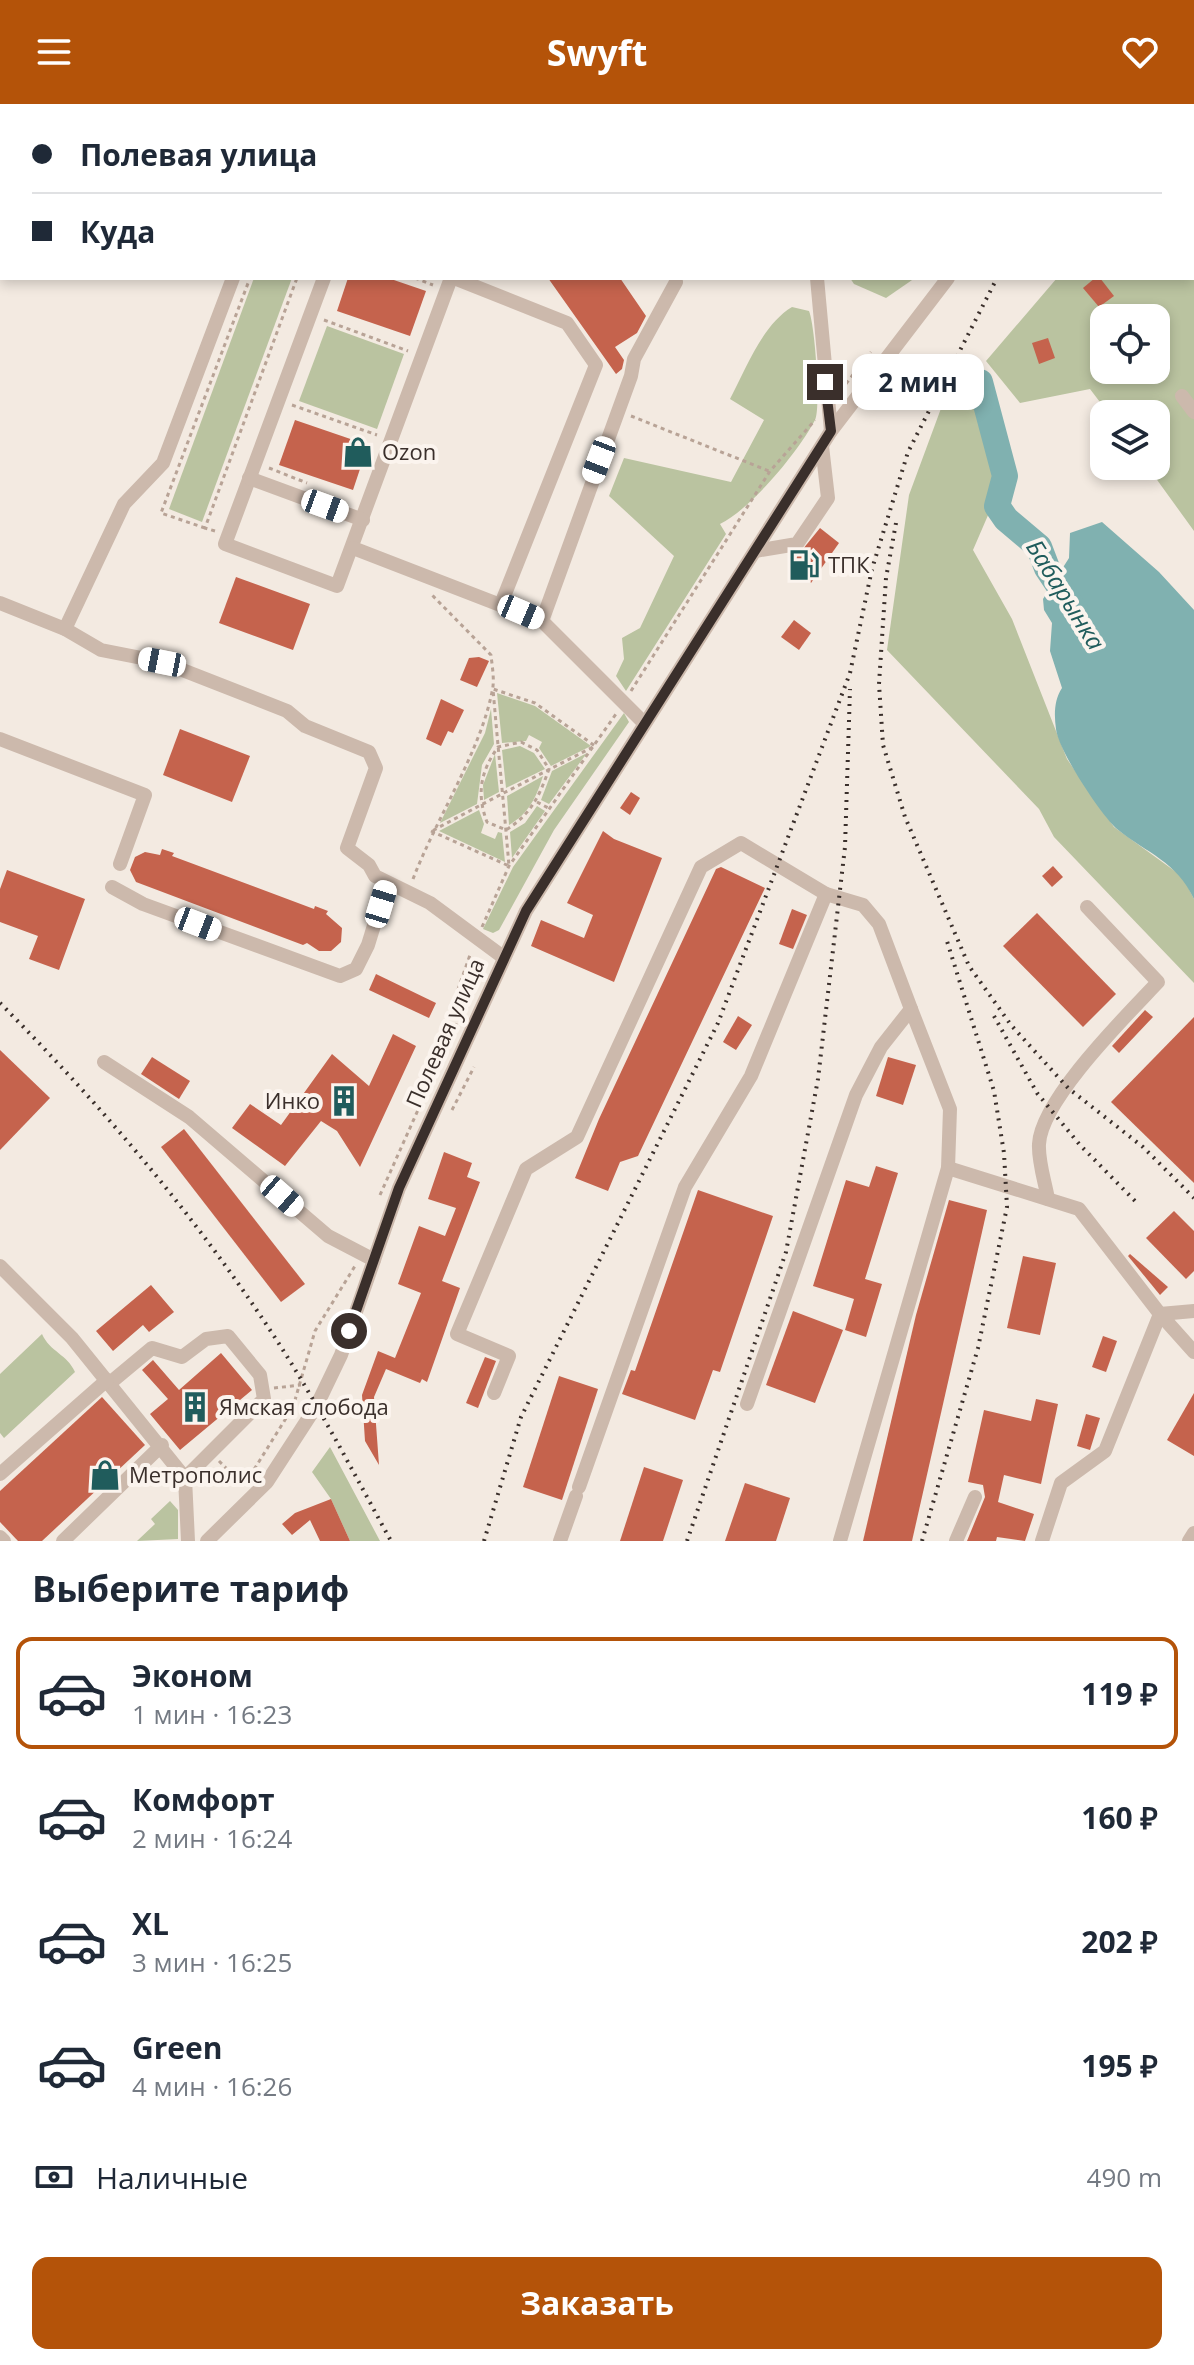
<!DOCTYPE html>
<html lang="ru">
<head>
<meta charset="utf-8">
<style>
	:root { --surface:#fff; --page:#f6f6f7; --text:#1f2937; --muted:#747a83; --line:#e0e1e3; --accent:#b45309 }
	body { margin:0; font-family:"Open Sans",sans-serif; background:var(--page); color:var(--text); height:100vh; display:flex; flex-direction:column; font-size:30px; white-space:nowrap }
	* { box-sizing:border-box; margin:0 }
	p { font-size:26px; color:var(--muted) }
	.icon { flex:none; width:44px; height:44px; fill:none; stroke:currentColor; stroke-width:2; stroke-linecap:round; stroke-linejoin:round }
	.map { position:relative; height:1437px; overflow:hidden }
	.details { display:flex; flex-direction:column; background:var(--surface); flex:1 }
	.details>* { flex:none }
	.hud { position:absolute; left:0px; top:0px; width:1194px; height:176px; box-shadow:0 4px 12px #0003; display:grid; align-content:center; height:176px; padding:0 32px; background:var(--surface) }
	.buttons { position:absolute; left:1090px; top:200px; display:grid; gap:16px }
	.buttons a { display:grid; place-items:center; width:80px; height:80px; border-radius:16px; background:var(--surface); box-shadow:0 4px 12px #0003; font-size:40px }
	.end { position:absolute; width:36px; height:36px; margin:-18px; border:10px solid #3a2f2b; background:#fff; box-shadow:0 0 0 4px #fff }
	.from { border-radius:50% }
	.bubble { position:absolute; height:56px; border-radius:16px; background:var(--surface); box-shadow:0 4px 12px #0003; font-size:26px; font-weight:700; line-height:56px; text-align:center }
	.car { position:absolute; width:24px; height:48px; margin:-24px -12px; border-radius:10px; box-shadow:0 0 6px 2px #0007; background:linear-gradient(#fff 24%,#345 0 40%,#fff 0 76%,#345 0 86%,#fff 0) }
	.hud b { display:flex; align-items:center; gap:28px; height:76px; font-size:30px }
	.hud b+b { border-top:2px solid var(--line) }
	.hud i { width:20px; height:20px; background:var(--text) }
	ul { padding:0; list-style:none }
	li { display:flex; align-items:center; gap:24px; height:112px; margin:0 16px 12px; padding:0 16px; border:4px solid transparent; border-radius:16px }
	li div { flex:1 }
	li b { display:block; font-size:30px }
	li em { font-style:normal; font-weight:700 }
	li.selected { border-color:var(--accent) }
	li>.icon { width:72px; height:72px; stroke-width:1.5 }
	h2 { padding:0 32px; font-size:36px; line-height:96px }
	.pay { display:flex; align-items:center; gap:20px; height:88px; padding:0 32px; font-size:30px }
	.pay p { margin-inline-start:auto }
	.cta { display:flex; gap:16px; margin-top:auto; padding:16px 32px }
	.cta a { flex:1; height:92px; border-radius:16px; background:var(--accent); color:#fff; font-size:32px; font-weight:700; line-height:92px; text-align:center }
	header { display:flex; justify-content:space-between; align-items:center; height:104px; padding:0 32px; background:var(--accent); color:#fff; font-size:36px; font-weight:700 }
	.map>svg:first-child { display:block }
	.green { fill:#bac3a0; fill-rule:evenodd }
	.water { fill:#80b1b0 }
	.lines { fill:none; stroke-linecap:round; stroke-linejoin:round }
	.river { stroke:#80b1b0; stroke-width:26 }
	.building { fill:#c5634d }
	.path { stroke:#b8a396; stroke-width:3; stroke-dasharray:4 4; stroke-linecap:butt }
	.minor { stroke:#ccb9ac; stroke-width:14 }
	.rail { stroke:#3a2f2b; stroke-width:4; stroke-dasharray:2 6; stroke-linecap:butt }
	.route { stroke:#3a2f2b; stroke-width:10 }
	.labels { text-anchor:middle; stroke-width:8; stroke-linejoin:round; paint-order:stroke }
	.poi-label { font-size:22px; fill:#3a2f2b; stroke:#fbf4ee; text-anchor:start }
	.street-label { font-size:22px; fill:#3a2f2b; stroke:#fbf4ee }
	.water-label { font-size:24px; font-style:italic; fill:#205c5c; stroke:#fbf4ee }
</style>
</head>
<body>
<header><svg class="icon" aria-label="menu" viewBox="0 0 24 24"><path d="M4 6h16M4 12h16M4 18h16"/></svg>Swyft<svg class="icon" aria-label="heart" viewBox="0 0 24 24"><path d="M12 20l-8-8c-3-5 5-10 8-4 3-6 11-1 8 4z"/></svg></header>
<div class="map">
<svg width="1194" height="1437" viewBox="0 0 1194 1437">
	<rect width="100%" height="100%" fill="#f3eae1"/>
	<!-- green -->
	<g class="green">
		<path d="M1194 51V427L1147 362H1156V310H1109L1090 285 1020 299 986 257 1057 174H1192ZM1104 214H1156V266H1104Z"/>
		<path d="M254 174H292L202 418 169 405Z"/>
		<path d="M850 174H915L886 194 854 180Z"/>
		<path d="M792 203 809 207C815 221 821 304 815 316 798 348 752 404 720 420L726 430 626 587 616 572 624 555 622 534 640 524 674 452 609 392 624 354 731 378 764 316 730 295C746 265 762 221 792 203Z"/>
		<path d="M327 222 404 250 377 325 299 297Z"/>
		<path d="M963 294 977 301 999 370 992 402 973 446 1012 515 1067 655 1114 723 1183 773 1194 795V879L1054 733 1039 705 887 546 909 391 943 299Z"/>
		<path d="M497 589 535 602 591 642 551 662 539 644 542 638 529 631 526 637 502 639Z"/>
		<path d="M491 605 494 640 482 661 477 700 440 719 485 629Z"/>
		<path d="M624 609 629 618 554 726 499 826 493 829 483 825 513 763Z"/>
		<path d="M520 642 534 649 545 665 506 684 502 646Z"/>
		<path d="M587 649 549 700 541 696 552 667Z"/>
		<path d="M495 650 499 688 484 696 483 681Z"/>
		<path d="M543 672C536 694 529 709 509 721L507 692Z"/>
		<path d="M537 702 545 707 512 754 510 728 525 719Z"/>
		<path d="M479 706 484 720 481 729 495 735 498 728 502 729 505 758 439 727Z"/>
		<path d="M42 1230C50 1248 67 1250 75 1268L4 1334 0 1329V1270Z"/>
		<path d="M330 1343 380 1437H350L331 1395 312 1368Z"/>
		<path d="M170 1397 178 1406V1435L137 1437 155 1420 151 1415Z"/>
	</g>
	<!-- water -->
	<path class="water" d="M1102 418 1159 468 1194 506V795C1176 757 1148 750 1117 725 1101 711 1058 646 1056 625 1054 611 1054 596 1062 584L1050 547 1052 519 1044 506 1043 495 1069 454 1070 429Z"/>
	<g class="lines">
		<!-- river -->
		<path class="river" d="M980 278 1005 372 997 402 1006 415 1039 443 1047 464 1075 506"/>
	</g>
	<!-- building -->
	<g class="building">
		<path d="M348 174H388L426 187 410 232 337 207Z"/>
		<path d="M548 174H620L646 212 637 229 615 243 624 256 622 265 616 270Z"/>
		<path d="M1095 174H1100L1114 192 1099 203 1083 184Z"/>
		<path d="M1048 234 1055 254 1039 260 1032 239Z"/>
		<path d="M295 316 368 341 353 386 279 361Z"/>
		<path d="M820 424 839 439 811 479 790 461Z"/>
		<path d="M236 473 310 500 293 546 219 519Z"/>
		<path d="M794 516 811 529 799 546 781 533Z"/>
		<path d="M479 553 489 557 477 583 460 576 469 554Z"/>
		<path d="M441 595 464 606 453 629 448 627 441 642 426 635Z"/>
		<path d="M180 625 250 652 232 698 163 671Z"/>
		<path d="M631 688 640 694 630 711 620 704Z"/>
		<path d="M603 727 614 735 662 754 614 878 531 842 541 816 584 834 593 811 567 799Z"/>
		<path d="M162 745 174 749 172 752 314 805 315 802 328 807 326 810 342 824 341 838 331 847H319L307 839 303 841 136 778 130 766 135 753 145 748 160 751Z"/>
		<path d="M1053 762 1063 773 1052 783 1042 772Z"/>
		<path d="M721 763 765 784 638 1052 620 1058 608 1087 575 1074 599 1015 716 765Z"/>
		<path d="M7 766 85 795 59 866 29 855 38 832 0 818V785Z"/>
		<path d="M792 805 807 811 793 845 779 840Z"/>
		<path d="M1037 809 1116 890 1083 923 1003 842Z"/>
		<path d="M376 870 436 899 429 914 369 886Z"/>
		<path d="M1145 906 1153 913 1119 949 1112 942Z"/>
		<path d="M738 912 752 921 736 946 723 938Z"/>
		<path d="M1194 913V1079L1111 998Z"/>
		<path d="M393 930 416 942 360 1063 337 1027 321 1017 285 1062 232 1024 250 1000 281 1021 332 950 369 982Z"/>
		<path d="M0 946 50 994 0 1046Z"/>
		<path d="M152 953 190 977 179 995 141 970Z"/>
		<path d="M888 953 916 961 903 1001 876 992Z"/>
		<path d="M184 1025 305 1180 281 1198 161 1043Z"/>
		<path d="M444 1048 472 1059 467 1073 480 1078 442 1177 460 1184 427 1278 422 1275 420 1279 386 1265 374 1293 379 1361 365 1337 362 1291 378 1247 395 1254 421 1189 398 1180 419 1122 445 1132 456 1104 428 1095Z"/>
		<path d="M876 1062 898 1069 865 1175 882 1180 866 1233 845 1226 854 1195 813 1182 846 1076 869 1083Z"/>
		<path d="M698 1086 773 1112 720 1268 713 1266 695 1316 622 1290 631 1266 635 1267Z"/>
		<path d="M949 1096 987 1106 912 1437H863L916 1211Z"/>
		<path d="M1174 1107 1194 1127V1167L1186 1175 1146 1134Z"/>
		<path d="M1130 1150 1168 1183 1160 1191 1128 1152Z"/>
		<path d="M1023 1152 1056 1159 1040 1231 1007 1224Z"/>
		<path d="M151 1181 174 1208 149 1228 143 1221 113 1247 96 1227Z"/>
		<path d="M793 1207 843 1226 815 1299 766 1281Z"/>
		<path d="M1103 1232 1117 1237 1106 1268 1092 1263Z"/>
		<path d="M221 1249 252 1286 180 1346 150 1310 168 1295 142 1266 153 1256 179 1286Z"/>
		<path d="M485 1253 496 1257 478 1304 466 1299Z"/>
		<path d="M559 1272 598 1285 562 1396 523 1383Z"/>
		<path d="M1194 1289V1352L1167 1336Z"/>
		<path d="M102 1293 145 1341 42 1437H18L0 1418V1387Z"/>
		<path d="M1036 1295 1058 1300 1041 1380 1004 1371 998 1398 1034 1410 1025 1437 997 1433 996 1437H967L985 1393 983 1381 968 1378 984 1306 1031 1317Z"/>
		<path d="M1086 1310 1100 1314 1090 1346 1077 1342Z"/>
		<path d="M644 1363 683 1376 663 1437H620Z"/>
		<path d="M745 1379 790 1394 776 1437H725Z"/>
		<path d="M331 1395 350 1437H320L310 1416 292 1431 282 1420 295 1409Z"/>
	</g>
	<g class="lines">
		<!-- path -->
		<g class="path">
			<path d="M122 0 128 2"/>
			<path d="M241 0 247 2"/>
			<path d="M1150 0V2"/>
			<path d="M268 2V0"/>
			<path d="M415 174 433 181"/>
			<path d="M324 216 408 247"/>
			<path d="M841 286 871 248"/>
			<path d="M292 301 377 331"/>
			<path d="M631 312 769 367"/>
			<path d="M269 364 307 379"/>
			<path d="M205 424 161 409 250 174"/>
			<path d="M215 427 205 424 297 174"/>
			<path d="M631 587 770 367 815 316"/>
			<path d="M521 638 537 646 549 665C539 693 531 710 506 726L487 718C476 689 481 667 498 643Z"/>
			<path d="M537 698 550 705"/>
			<path d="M431 727 509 762C504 703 498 644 493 585L535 599 595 642C540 670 486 698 432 727"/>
			<path d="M413 775C436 715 480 648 492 588 495 576 492 562 491 551L430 489"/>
			<path d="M482 823 509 762 616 610"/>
			<path d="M452 1006 474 963"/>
			<path d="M380 1091 460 912 454 897 471 848"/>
			<path d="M274 1284 301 1281"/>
			<path d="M219 1357 243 1381"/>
			<path d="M250 1372 293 1303 315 1227 355 1162"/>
		</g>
		<!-- minor -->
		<g class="minor">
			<path d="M29 0 35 2"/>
			<path d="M197 0 202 2"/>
			<path d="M721 0 722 2"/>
			<path d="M1070 0 1072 2"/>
			<path d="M285 2 286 0"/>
			<path d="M372 2 373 0"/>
			<path d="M1174 2 1176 0"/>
			<path d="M1192 53 1194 55"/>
			<path d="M324 174 225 440 337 482 451 174"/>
			<path d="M454 174 567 219 596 261 501 500"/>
			<path d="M817 174 831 327"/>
			<path d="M1182 292 1194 308"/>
			<path d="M249 374 363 416"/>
			<path d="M353 444 542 517 644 619"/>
			<path d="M755 447 797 440 828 394 822 342"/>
			<path d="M0 499 65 525 101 546 162 558 287 607 305 622 369 648 376 664 347 744 369 761 375 772 430 799 503 853"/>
			<path d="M542 517 631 272 634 255 676 178"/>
			<path d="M65 525 124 400 163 359 233 174"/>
			<path d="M0 635 145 691 120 760"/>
			<path d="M112 783 143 800 340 872 356 865 368 841 387 779"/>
			<path d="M104 958 189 1013 328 1132 374 1156"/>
			<path d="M948 1064 1079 1105 1160 1210 1105 1347 1061 1379 1042 1437"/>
			<path d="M1048 1095C1045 1078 1038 1057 1039 1040 1041 996 1127 911 1158 878L1087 803"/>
			<path d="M0 1162 72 1234 185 1374"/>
			<path d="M1194 1207 1160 1210 1194 1248"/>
			<path d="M110 1279 152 1244 182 1253 206 1235 228 1232 260 1271 264 1295 185 1374 188 1437"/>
			<path d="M494 1289 509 1252 457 1230 526 1065 577 1033 701 763 741 739 826 790 863 801 879 820 911 905"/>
			<path d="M747 1300 856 991 881 943 911 905 950 1005 948 1064 840 1437"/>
			<path d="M0 1370 107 1276"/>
			<path d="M579 1383 685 1083 751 972 826 790"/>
			<path d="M0 1433 4 1437"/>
			<path d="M63 1437 162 1341"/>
			<path d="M207 1437 267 1378 317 1301 341 1251 399 1084 526 807 831 327 948 174"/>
			<path d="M560 1437 576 1392"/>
			<path d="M956 1437 975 1393"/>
			<path d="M1189 1437 1194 1429"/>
		</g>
		<!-- rail -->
		<g class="rail">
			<path d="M896 419 886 474 879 580 883 641 905 713 969 862 1011 921 1068 984 1143 1043 1194 1094"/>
			<path d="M0 899C100 1000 192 1108 270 1226 315 1294 352 1366 391 1437"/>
			<path d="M994 912 1037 989 1080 1041 1137 1099"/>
			<path d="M484 1437 521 1313 718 919 850 569 872 465 908 348 997 174"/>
			<path d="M687 1437 786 1148 818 975 845 743 850 585"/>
			<path d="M922 1437 978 1244 1007 1103 1004 1049 994 987 946 834"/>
		</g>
	</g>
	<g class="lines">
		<!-- route -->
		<path class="route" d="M349 1227 399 1084 526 807 831 327 825 278"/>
	</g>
	<!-- icons -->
	<defs>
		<symbol id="shop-bare" viewBox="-9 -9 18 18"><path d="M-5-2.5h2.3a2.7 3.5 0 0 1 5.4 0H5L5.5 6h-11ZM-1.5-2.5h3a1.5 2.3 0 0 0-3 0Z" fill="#205c5c" stroke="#fbf4ee" stroke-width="2.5" paint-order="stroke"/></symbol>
		<symbol id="fuel-bare" viewBox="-9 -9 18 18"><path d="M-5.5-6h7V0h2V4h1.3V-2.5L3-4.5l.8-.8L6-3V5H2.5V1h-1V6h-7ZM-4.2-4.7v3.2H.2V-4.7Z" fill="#205c5c" stroke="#fbf4ee" stroke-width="2.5" paint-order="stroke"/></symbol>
		<symbol id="building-bare" viewBox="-9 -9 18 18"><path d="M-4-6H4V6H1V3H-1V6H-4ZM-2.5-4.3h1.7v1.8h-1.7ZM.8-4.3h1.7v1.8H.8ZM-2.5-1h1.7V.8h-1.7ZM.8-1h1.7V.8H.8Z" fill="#205c5c" stroke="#fbf4ee" stroke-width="2.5" paint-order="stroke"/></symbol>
	</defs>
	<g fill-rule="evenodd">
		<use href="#shop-bare" x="336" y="326" width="44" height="44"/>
		<use href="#fuel-bare" x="782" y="439" width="44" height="44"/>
		<use href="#building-bare" x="322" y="975" width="44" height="44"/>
		<use href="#building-bare" x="173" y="1281" width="44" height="44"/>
		<use href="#shop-bare" x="83" y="1349" width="44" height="44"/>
	</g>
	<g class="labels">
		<!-- poi labels -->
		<g class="poi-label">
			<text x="382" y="356">Ozon</text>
			<text x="828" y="469">ТПК</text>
			<text x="320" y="1005" text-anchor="end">Инко</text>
			<text x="219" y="1311">Ямская слобода</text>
			<text x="129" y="1379">Метрополис</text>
		</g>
		<!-- street labels -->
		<g class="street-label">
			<text transform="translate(445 929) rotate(-66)" y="8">Полевая улица</text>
		</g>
		<!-- water labels -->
		<g class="water-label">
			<text transform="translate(1065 491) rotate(58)" y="8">Бабарынка</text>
		</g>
	</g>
</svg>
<div class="buttons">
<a><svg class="icon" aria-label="locate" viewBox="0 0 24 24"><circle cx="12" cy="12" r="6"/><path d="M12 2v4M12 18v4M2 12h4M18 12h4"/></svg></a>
<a><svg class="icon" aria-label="layers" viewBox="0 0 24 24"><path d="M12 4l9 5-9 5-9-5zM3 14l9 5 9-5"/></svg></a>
</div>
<i class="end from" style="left:349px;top:1227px"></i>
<i class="end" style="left:825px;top:278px"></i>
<div class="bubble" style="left:852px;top:250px;width:132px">2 мин</div>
<i class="car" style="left:599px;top:356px;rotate:201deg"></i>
<i class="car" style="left:325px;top:402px;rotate:110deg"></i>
<i class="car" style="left:521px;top:508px;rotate:113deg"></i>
<i class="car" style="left:162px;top:558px;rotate:281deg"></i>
<i class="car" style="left:381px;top:800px;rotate:17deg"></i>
<i class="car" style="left:198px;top:820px;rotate:111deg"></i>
<i class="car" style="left:282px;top:1092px;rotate:131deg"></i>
<div class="hud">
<b><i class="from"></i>Полевая улица</b>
<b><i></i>Куда</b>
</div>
</div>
<section class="details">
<h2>Выберите тариф</h2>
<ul>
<li class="selected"><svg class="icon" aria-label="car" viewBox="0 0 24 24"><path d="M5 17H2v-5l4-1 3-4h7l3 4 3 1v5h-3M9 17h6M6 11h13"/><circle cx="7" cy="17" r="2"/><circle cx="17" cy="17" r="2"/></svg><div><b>Эконом</b><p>1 мин · 16:23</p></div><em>119 ₽</em></li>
<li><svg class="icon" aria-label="car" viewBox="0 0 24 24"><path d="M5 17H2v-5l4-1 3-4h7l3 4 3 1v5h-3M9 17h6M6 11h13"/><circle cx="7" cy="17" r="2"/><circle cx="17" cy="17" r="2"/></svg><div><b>Комфорт</b><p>2 мин · 16:24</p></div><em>160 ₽</em></li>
<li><svg class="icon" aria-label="car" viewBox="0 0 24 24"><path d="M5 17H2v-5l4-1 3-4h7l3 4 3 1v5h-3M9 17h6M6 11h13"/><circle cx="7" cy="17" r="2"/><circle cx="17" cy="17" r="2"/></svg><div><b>XL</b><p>3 мин · 16:25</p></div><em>202 ₽</em></li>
<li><svg class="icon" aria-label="car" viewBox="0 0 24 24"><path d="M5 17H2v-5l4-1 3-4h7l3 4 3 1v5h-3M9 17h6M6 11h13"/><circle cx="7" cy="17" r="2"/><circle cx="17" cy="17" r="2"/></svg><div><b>Green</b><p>4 мин · 16:26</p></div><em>195 ₽</em></li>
</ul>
<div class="pay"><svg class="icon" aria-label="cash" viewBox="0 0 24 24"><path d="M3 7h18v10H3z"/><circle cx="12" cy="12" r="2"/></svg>Наличные<p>490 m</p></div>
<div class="cta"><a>Заказать</a></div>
</section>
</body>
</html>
